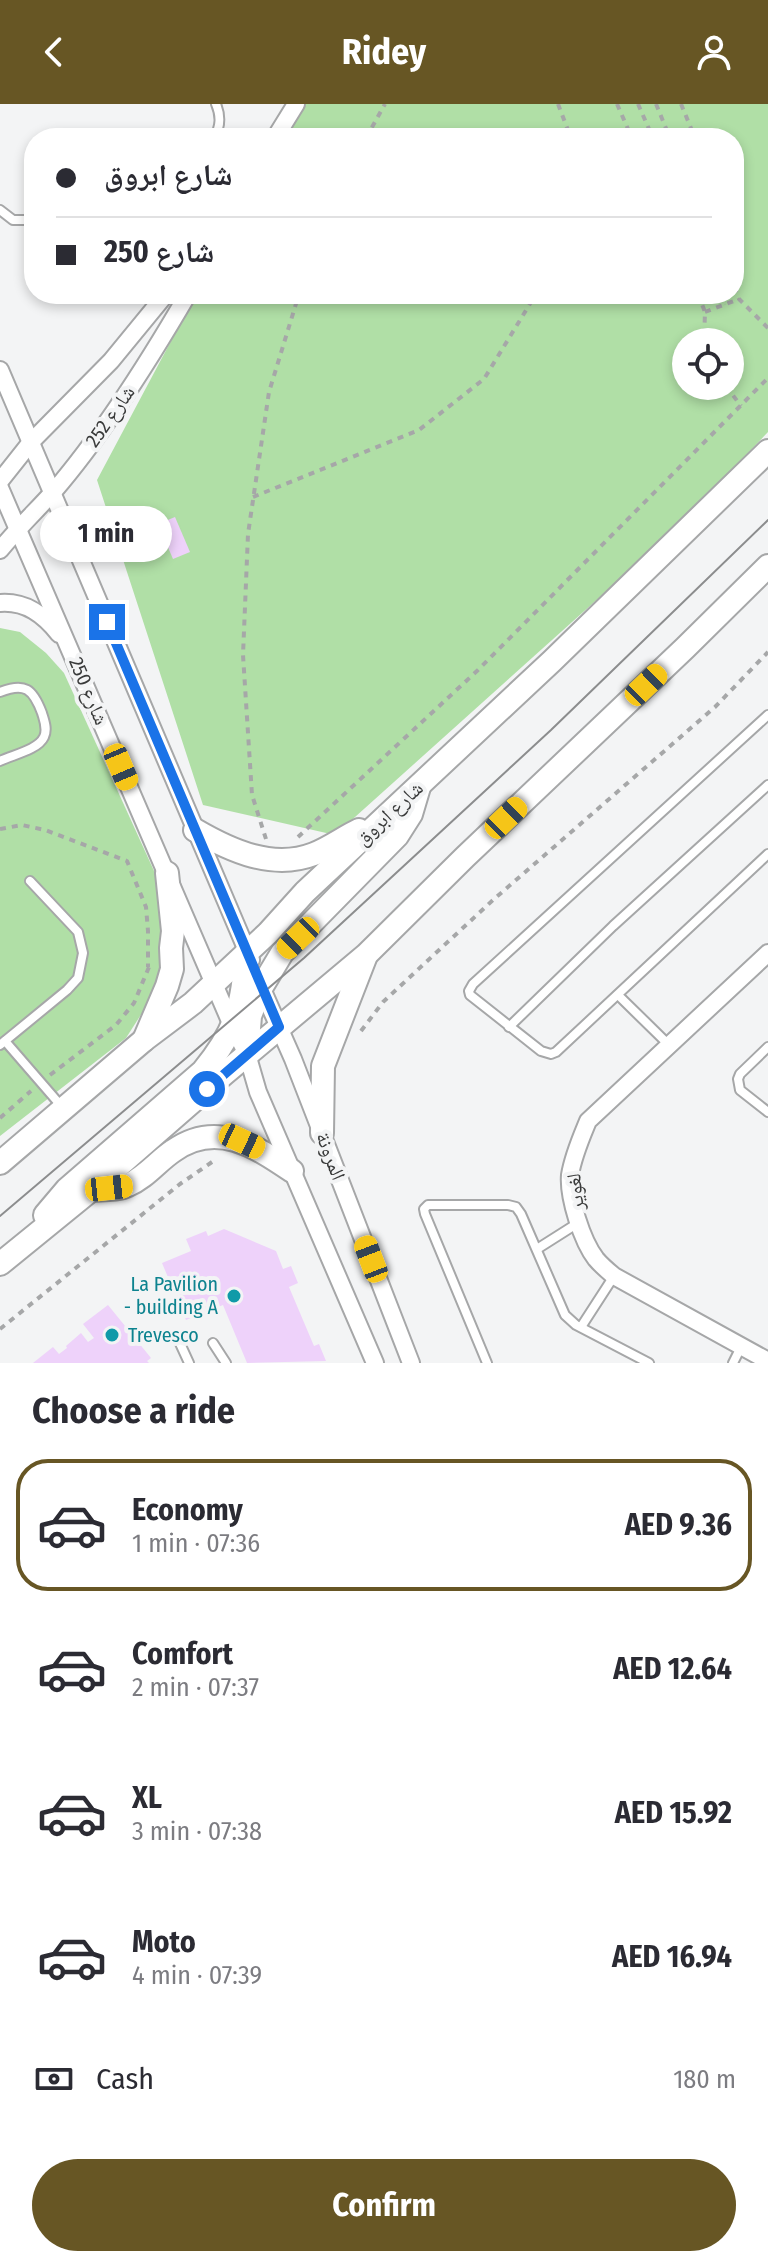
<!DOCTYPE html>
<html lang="en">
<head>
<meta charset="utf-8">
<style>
	:root { --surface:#fff; --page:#f2f2f3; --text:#2b2b33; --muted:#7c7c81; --line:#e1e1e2; --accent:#675624 }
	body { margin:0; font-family:"Fira Sans Condensed","Noto Naskh Arabic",sans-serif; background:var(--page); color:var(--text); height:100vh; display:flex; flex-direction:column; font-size:30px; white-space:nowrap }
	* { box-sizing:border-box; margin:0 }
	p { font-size:26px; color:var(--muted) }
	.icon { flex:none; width:44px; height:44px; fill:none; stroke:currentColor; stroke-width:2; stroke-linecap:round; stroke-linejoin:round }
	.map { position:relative; height:1259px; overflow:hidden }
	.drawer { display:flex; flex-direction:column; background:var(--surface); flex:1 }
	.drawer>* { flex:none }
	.top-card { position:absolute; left:24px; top:24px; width:720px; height:176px; border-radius:32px; box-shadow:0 4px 12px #0003; display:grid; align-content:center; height:176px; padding:0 32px; background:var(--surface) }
	.fabs { position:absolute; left:672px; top:224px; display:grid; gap:16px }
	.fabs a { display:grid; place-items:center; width:72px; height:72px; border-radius:50%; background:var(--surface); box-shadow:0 4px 12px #0003; font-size:40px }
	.end { position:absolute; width:36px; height:36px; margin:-18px; border:10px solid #1a73e8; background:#fff; box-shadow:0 0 0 4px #fff }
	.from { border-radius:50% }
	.bubble { position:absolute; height:56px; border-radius:28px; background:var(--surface); box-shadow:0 4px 12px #0003; font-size:26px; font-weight:700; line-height:56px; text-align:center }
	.car { position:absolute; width:24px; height:48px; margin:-24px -12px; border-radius:10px; box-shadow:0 0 6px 2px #0007; background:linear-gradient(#f5c518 24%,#345 0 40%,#f5c518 0 76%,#345 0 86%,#f5c518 0) }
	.top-card b { display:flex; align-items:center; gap:28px; height:76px; font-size:30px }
	.top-card b+b { border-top:2px solid var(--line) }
	.top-card i { width:20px; height:20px; background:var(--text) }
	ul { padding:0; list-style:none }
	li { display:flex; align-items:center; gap:24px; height:132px; margin:0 16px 12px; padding:0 16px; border:4px solid transparent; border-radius:32px }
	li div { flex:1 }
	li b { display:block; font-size:30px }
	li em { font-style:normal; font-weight:700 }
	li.selected { border-color:var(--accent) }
	li>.icon { width:72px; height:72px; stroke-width:1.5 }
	h2 { padding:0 32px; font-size:36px; line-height:96px }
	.pay { display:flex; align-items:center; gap:20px; height:88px; padding:0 32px; font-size:30px }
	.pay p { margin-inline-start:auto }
	.primary-button { display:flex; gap:16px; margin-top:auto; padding:16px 32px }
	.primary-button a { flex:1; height:92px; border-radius:48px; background:var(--accent); color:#fff; font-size:32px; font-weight:700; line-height:92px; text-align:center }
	header { display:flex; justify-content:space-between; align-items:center; height:104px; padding:0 32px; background:var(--accent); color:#fff; font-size:36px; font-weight:700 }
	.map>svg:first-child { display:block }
	.green { fill:#b0dfa6; fill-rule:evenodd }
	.building { fill:#eed2fa }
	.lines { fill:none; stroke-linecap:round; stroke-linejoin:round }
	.service-casing { stroke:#a6a7a8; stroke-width:12 }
	.minor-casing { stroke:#a6a7a8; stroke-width:20 }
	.tertiary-casing { stroke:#a6a7a8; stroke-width:26 }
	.path { stroke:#a6a7a8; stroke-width:4; stroke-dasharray:6 6; stroke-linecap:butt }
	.service { stroke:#fff; stroke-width:8 }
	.minor { stroke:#fff; stroke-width:16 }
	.tertiary { stroke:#fff; stroke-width:22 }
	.tram { stroke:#8c8d8e; stroke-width:2 }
	.route { stroke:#1a73e8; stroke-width:10 }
	.culture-dot { fill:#0f9aa8; stroke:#f3f4f5; stroke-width:3 }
	.labels { text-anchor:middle; stroke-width:8; stroke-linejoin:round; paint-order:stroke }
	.street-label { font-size:20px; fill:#393a3a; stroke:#f3f4f5 }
	.culture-label { font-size:20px; fill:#0d838f; stroke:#f3f4f5; text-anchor:end }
</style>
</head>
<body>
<header><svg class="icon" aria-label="back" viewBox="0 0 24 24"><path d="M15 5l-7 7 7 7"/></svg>Ridey<svg class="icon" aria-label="person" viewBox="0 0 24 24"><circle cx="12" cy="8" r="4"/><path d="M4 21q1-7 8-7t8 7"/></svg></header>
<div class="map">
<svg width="768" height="1259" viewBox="0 0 768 1259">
	<rect width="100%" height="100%" fill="#f3f4f5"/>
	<!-- green -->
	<g class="green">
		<path d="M297 0H768V328L679 422 335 731 203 701 97 376 196 190H734V34H279ZM686 238H730V282H686Z"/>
		<path d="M0 524 20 528 46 549 64 569 155 769 164 795V859L151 895 126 934 0 1032Z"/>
	</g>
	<!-- building -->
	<g class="building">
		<path d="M175 413 190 448 173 455 158 420Z"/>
		<path d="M224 1125 276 1147 283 1165 291 1162 298 1179 289 1183 314 1242 319 1240 326 1257 247 1259 223 1201 186 1216 162 1159 191 1147 186 1135 206 1127 208 1132Z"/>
		<path d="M108 1201 151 1254 147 1257 149 1259H33L53 1243 59 1250 67 1244 66 1242 81 1229 88 1238 94 1234 83 1220Z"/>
	</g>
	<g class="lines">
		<defs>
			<g id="service">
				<path d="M214 34C221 22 221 12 216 0"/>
				<path d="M0 106 13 116H34"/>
				<path d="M0 588C25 578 33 585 42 609 44 616 48 625 44 633 38 646 12 651 0 657"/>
				<path d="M768 611 473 880 469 887 470 891 541 947 551 950 556 948 768 750"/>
				<path d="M618 891 669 941"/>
				<path d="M509 923 613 822 768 681"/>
				<path d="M5 937 63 1004"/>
				<path d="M0 941 67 886 78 874 83 849 78 828 30 777"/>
				<path d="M768 943 740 970 738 975 740 986 768 1008"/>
				<path d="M537 1145 578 1119"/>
				<path d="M581 1223 614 1172"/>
				<path d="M178 1235 189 1259"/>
				<path d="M213 1239 226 1259"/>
				<path d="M487 1259 425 1110 424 1105 428 1101H508L516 1103 521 1110 565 1211 576 1221 649 1259"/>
				<path d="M733 1259 741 1243"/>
			</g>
			<g id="minor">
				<path d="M275 34 296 0"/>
				<path d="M0 266 251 856"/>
				<path d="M0 377 31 338 111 257 166 190"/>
				<path d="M0 384 230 917 247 950 258 988 375 1259"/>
				<path d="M0 446C17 425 36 407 54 387 104 329 149 257 188 190"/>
				<path d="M0 499C26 497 44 511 59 530"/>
				<path d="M768 849 588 1017C581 1034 573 1052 570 1071 568 1093 582 1137 596 1155 601 1161 608 1167 614 1172L768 1257"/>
				<path d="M259 878 293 955 411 1259"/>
			</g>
			<g id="tertiary">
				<path d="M195 726C231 747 273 766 314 750 330 744 344 733 359 726"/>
				<path d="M144 936 167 882 172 865 171 844 173 827 167 769"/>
				<path d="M247 950 250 912 261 884 282 849 397 732 411 710 419 683"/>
				<path d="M322 1029 323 962 365 854"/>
				<path d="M0 1059 144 936 193 899 268 829 305 788 552 557 768 347"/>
				<path d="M91 1086C102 1085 118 1086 128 1081 145 1074 158 1057 173 1047 216 1016 255 1042 292 1067"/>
				<path d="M45 1111 67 1085 203 967C239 923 241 902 247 847"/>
				<path d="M0 1160 91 1086 224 970 366 851 465 753 685 544 768 462"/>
			</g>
		</defs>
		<!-- service casing -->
		<use href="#service" class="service-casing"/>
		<!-- minor casing -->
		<use href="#minor" class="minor-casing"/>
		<!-- tertiary casing -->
		<use href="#tertiary" class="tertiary-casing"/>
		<!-- path -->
		<g class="path">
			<path d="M558 0 571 34"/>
			<path d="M617 0 632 34"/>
			<path d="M638 0 653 34"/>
			<path d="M656 0 670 34"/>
			<path d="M681 0 693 29"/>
			<path d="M366 34 385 0"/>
			<path d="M734 183 739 195 768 224"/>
			<path d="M698 190 705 208 704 238"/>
			<path d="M719 190 724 201"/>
			<path d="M705 208 739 195"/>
			<path d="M726 282 741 302"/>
			<path d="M253 393 419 326 484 275 536 190"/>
			<path d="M0 725 22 721 45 726 127 757 146 803 148 827V863"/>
			<path d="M298 733 478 566 768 274"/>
			<path d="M266 735 252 691 243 551 248 430 269 288 299 190"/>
			<path d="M361 927 383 898 493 796 715 603 768 548"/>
			<path d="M50 971 116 921 134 899 149 863"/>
			<path d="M0 1014 31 987"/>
			<path d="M0 1225 180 1080 215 1056"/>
		</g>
		<!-- service -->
		<use href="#service" class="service"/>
		<!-- minor -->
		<use href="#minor" class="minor"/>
		<!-- tertiary -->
		<use href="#tertiary" class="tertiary"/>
		<!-- tram -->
		<path class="tram" d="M0 1112 304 854 551 626 768 416"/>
	</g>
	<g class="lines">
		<!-- route -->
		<path class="route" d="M107 518 279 923 207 985"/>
	</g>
	<!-- markers -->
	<g class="culture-dot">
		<circle cx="234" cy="1192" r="8"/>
		<circle cx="112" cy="1231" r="8"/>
	</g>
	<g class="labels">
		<!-- street labels -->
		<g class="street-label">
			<text transform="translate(110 312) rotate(-55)" y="7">شارع 252</text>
			<text transform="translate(89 587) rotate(67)" y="7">شارع 250</text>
			<text transform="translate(389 709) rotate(-43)" y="7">شارع ابروق</text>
			<text transform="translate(331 1052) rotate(69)" y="7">المرونة</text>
			<text transform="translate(575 1088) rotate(-96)" y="7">لغوير</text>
		</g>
		<!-- culture labels -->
		<g class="culture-label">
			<text x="218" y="1187">La Pavilion<tspan x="218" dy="23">- building A</tspan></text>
			<text x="128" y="1238" text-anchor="start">Trevesco</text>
		</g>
	</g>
</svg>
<div class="fabs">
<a><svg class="icon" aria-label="locate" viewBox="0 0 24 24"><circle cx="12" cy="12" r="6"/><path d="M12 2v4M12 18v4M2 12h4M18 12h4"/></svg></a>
</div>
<i class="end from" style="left:207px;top:985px"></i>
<i class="end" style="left:107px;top:518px"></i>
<div class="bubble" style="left:40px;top:402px;width:132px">1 min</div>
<i class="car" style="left:646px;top:581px;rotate:46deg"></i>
<i class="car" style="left:121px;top:663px;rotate:157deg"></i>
<i class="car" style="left:506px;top:714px;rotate:46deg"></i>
<i class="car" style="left:298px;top:834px;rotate:226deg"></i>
<i class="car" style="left:242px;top:1037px;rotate:115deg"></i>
<i class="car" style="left:109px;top:1084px;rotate:84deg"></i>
<i class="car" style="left:371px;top:1155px;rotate:339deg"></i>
<div class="top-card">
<b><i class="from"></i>شارع ابروق</b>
<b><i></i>شارع 250</b>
</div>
</div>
<section class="drawer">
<h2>Choose a ride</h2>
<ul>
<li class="selected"><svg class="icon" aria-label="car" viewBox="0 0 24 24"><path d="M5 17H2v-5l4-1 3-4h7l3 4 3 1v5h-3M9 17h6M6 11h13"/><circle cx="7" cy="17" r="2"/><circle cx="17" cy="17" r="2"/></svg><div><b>Economy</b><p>1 min · 07:36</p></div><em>AED 9.36</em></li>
<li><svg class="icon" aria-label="car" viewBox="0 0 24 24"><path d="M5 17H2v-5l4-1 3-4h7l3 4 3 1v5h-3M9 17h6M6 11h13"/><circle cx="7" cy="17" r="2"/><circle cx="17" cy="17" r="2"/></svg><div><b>Comfort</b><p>2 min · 07:37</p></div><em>AED 12.64</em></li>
<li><svg class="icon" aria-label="car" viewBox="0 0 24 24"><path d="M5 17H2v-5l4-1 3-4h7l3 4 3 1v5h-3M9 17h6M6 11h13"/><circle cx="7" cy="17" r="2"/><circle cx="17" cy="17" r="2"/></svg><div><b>XL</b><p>3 min · 07:38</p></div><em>AED 15.92</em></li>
<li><svg class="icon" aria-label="car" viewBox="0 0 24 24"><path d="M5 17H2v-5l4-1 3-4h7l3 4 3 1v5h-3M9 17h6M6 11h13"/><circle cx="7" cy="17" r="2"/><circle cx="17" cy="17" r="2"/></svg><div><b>Moto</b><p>4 min · 07:39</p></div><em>AED 16.94</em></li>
</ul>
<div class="pay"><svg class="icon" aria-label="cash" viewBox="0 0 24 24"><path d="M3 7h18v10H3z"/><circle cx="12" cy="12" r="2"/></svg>Cash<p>180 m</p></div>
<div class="primary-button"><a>Confirm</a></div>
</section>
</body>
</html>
